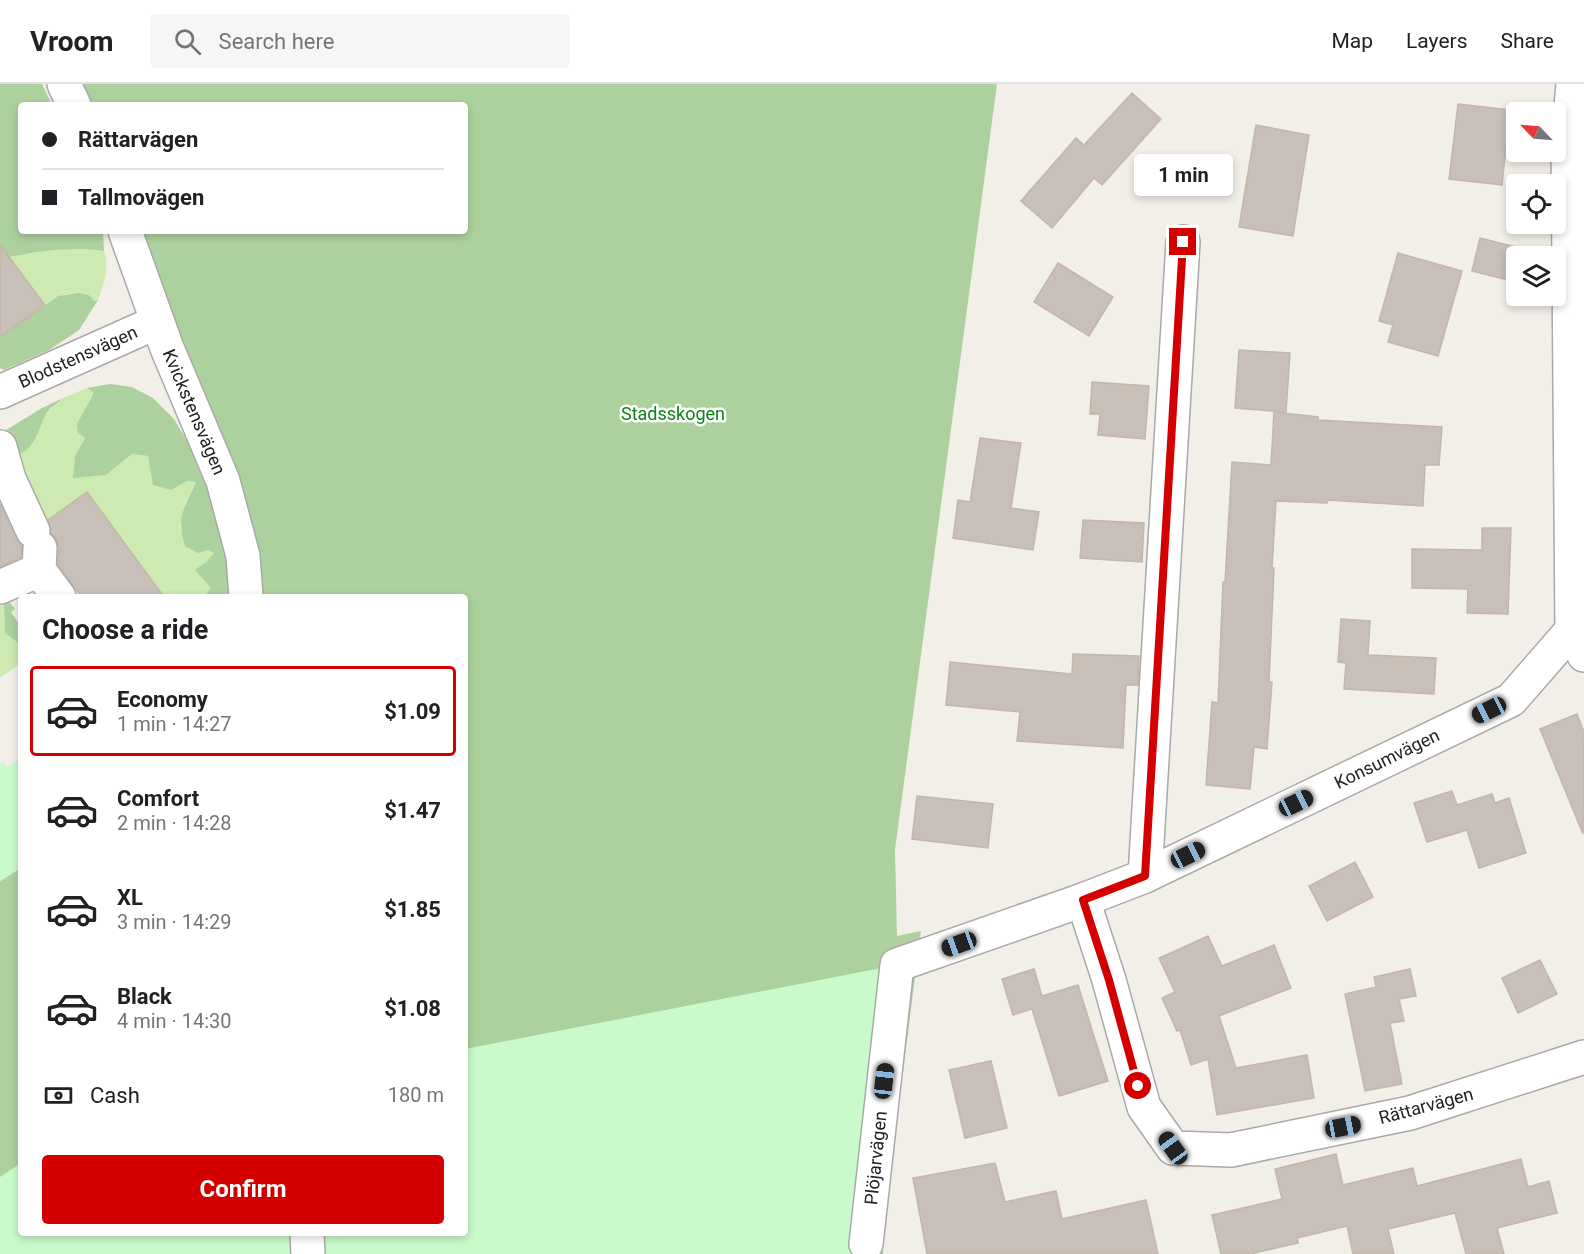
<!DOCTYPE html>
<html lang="en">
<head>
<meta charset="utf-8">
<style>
	:root { --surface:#fff; --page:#f6f6f6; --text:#202124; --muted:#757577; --line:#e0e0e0; --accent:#d40000 }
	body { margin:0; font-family:Roboto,sans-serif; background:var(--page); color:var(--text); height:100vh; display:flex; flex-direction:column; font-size:22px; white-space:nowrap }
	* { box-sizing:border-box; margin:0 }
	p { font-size:20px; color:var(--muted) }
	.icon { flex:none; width:33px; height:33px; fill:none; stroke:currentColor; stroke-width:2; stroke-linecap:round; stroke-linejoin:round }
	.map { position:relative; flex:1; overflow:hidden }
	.details { position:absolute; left:18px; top:510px; width:450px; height:642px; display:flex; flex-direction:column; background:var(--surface); border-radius:6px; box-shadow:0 3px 9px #0003 }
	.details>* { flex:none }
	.guide { position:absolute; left:18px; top:18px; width:450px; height:132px; border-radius:6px; box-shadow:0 3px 9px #0003; display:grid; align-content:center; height:132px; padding:0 24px; background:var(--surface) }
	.needle { width:39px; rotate:295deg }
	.tools { position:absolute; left:1506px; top:18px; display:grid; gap:12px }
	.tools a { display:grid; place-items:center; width:60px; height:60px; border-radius:6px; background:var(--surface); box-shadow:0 3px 9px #0003; font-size:30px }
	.end { position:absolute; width:27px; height:27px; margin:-14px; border:8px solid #d40000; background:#fff; box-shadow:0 0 0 3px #fff }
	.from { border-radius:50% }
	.bubble { position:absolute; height:42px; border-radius:6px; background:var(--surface); box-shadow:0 3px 9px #0003; font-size:20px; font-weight:700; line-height:42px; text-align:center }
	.car { position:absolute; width:18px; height:36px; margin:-18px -9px; border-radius:8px; box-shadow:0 0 4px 2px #0007; background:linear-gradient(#222 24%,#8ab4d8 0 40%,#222 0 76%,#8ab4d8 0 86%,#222 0) }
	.guide b { display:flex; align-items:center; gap:21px; height:57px; font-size:22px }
	.guide b+b { border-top:2px solid var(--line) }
	.guide i { width:15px; height:15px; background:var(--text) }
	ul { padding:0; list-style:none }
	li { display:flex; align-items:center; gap:18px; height:90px; margin:0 12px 9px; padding:0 12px; border:3px solid transparent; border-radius:6px }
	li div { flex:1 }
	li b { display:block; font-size:22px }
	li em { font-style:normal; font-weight:700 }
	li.on { border-color:var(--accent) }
	li>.icon { width:54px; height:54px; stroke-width:1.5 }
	h2 { padding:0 24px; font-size:27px; line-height:72px }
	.pay { display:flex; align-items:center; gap:15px; height:66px; padding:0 24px; font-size:22px }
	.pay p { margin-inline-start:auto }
	.button { display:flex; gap:12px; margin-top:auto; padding:12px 24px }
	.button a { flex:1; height:69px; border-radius:6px; background:var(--accent); color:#fff; font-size:24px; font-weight:700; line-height:69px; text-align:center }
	header { display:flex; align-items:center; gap:36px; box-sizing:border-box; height:84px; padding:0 30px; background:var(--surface); border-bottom:2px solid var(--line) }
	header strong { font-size:28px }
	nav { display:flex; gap:33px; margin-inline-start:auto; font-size:21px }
	.search { width:420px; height:54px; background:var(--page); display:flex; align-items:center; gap:15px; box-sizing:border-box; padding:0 21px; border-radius:6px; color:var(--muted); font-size:22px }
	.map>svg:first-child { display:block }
	.grass { fill:#cdebb0 }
	.forest { fill:#add19e }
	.park { fill:#c8facc }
	.building { fill:#c7bfb8; stroke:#c4b6ab; stroke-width:1.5 }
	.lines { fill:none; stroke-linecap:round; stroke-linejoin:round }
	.minor-casing { stroke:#a9a9a9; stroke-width:36 }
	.minor { stroke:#fff; stroke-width:33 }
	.route { stroke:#d40000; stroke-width:8 }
	.labels { text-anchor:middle; stroke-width:5; stroke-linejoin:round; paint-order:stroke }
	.street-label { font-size:18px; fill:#222; stroke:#fff }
	.park-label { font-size:18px; fill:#0c8416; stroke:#fff }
</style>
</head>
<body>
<header>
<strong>Vroom</strong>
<div class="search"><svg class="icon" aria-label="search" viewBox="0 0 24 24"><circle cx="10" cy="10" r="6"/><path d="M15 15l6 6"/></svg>Search here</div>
<nav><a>Map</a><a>Layers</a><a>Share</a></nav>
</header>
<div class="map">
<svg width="1584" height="1170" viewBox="0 0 1584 1170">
	<rect width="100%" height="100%" fill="#f2efe9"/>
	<!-- grass -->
	<g class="grass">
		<path d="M83 164 104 167C110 184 104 199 98 216L94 217 89 211C69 208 61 209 45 221L9 173 54 165Z"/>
		<path d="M87 304 94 309 77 338 85 353 75 372 93 391H106L132 370 148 372 154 401 171 406 187 397 196 398 185 419 180 445 214 469 206 478 207 499 211 504 204 513H164L87 408 35 445 11 373 32 361 47 328 63 314Z"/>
		<path d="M4 520 5 549 21 561V579L0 594V522Z"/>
	</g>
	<!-- forest -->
	<g class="forest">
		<path d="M0 0H42L52 21H21V147H103L104 167C71 162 41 167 9 173L0 161Z"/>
		<path d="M64 0H997L895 766 897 852 921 847 884 1136 883 1170H316L465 1149V513H246L125 147H465V21H74Z"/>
		<path d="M78 209 89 211 94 217 98 216 79 246 49 266 4 286 0 284V253L58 212Z"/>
		<path d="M110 300 132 303 153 314 174 335 202 382 229 461 236 513H204L211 504 195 486 206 478 214 469 208 466 198 469 185 462C176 433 184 424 196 398L187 397 171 406 153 401 148 372 132 370 106 391 73 394 75 372 85 354 78 349 77 339 94 309 87 304Z"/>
		<path d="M63 314C58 319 49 324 46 330 36 350 36 367 11 373L6 346 42 324Z"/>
		<path d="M9 517 15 525 11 528 21 543V561L5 549 4 520Z"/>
		<path d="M21 784V1149L0 1170V797Z"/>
	</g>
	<!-- park -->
	<g class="park">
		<path d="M21 674V783L0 797V679L3 677 8 683Z"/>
		<path d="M897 881 867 1170H0V1093L21 1079V1149H465V965Z"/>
	</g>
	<!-- building -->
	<g class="building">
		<path d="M1132 9 1161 35 1102 101 1094 94 1052 144 1021 117 1076 54 1084 61Z"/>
		<path d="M1458 20 1510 26 1502 101 1449 95Z"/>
		<path d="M1256 41 1309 51 1293 152 1239 143Z"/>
		<path d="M1480 154 1516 163V198L1472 187Z"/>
		<path d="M0 161 45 221 0 253Z"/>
		<path d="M1398 169 1462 187 1438 272 1388 258 1393 241 1379 237Z"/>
		<path d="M1058 179 1113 213 1089 252 1034 218Z"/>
		<path d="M1239 266 1290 269 1286 328 1235 324Z"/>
		<path d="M1092 298 1149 302 1145 355 1098 351 1100 330H1090Z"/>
		<path d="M1274 328 1318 333V336L1442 343 1439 381H1425L1423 422 1327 416V419L1276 417 1272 484H1274L1269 598H1272L1267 665 1254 663 1250 705 1206 701 1212 618 1218 619 1223 498H1225L1232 378 1271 381Z"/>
		<path d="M980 354 1021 359 1011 424 1039 428 1033 466 953 454 958 416 970 418Z"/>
		<path d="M87 408 164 513H82L75 504 58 480 59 464 57 456 51 450 48 436Z"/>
		<path d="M0 420 16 455 22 462 21 473 0 483Z"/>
		<path d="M1083 436 1144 439 1142 478 1080 474Z"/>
		<path d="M1482 444H1511L1508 530 1467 529 1468 505 1412 504V465L1482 466Z"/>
		<path d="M1341 535 1370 537 1368 571 1436 574 1434 610 1344 605 1346 579 1338 578Z"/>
		<path d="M1073 570 1139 572 1138 601H1126L1123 664 1017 657 1020 628 946 621 950 578 1072 590Z"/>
		<path d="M1577 630 1584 648 1583 750 1540 645Z"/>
		<path d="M1452 707 1457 721 1492 710 1495 719 1509 714 1526 769 1479 784 1467 746 1427 758 1414 719Z"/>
		<path d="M917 712 993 720 988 764 912 755Z"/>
		<path d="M1355 778 1373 813 1327 837 1309 802Z"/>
		<path d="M1208 852 1222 882 1274 861 1291 904 1219 932 1236 984 1307 971 1314 1014 1217 1031 1208 975 1191 981 1180 946 1177 947 1162 914 1175 908 1159 874Z"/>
		<path d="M1540 876 1557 910 1518 929 1502 894Z"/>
		<path d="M1034 885 1042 912 1078 901 1108 997 1059 1012 1032 925 1013 931 1002 895Z"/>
		<path d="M1410 885 1416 912 1399 915 1404 937 1390 939 1402 1000 1365 1007 1345 910 1376 903 1374 893Z"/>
		<path d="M991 977 1007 1044 965 1054 949 986Z"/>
		<path d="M1336 1070 1343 1101 1413 1084 1417 1102 1521 1075 1528 1103 1549 1097 1557 1129 1497 1144 1504 1170H1466L1455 1129 1388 1145 1394 1170H1353L1347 1142 1297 1154 1298 1159 1250 1170H1221L1212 1131 1282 1115 1275 1085Z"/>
		<path d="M995 1079 1005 1118 1056 1107 1062 1135 1146 1116 1158 1170H927L913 1094Z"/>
	</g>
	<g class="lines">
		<defs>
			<g id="minor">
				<path d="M64 0 74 21"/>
				<path d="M1573 0 1568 58 1572 546 1584 571"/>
				<path d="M125 147 167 264 223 397 243 472 246 513"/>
				<path d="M0 308 157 238"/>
				<path d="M0 363 9 395 33 447"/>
				<path d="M40 464 39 486 59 513"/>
				<path d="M0 503 39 486"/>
				<path d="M1145 792 1183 158"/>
				<path d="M1083 816 1109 896 1144 1023 1173 1064 1231 1066 1410 1029 1584 973"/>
				<path d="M307 1149 308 1170"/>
				<path d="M866 1160 897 881 1083 816 1145 792 1511 616 1572 546 1584 540"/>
			</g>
		</defs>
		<!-- minor casing -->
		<use href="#minor" class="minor-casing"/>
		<!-- minor -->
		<use href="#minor" class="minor"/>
	</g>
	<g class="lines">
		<!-- route -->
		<path class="route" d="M1138 1002 1109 896 1083 816 1145 792 1183 158"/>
	</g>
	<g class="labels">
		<!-- street labels -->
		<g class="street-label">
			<text transform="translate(78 273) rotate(-24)" y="6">Blodstensvägen</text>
			<text transform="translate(194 328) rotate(67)" y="6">Kvickstensvägen</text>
			<text transform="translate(1387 675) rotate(-26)" y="6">Konsumvägen</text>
			<text transform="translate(1426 1022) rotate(-15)" y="6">Rättarvägen</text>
			<text transform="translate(876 1074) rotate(-84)" y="6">Plöjarvägen</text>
		</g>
		<!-- park labels -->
		<g class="park-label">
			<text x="673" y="336">Stadsskogen</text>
		</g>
	</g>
</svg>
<div class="tools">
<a><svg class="needle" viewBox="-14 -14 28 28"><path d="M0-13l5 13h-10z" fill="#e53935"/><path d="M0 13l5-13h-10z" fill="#757577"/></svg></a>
<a><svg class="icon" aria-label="locate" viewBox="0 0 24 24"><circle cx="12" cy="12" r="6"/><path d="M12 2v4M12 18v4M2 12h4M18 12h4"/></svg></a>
<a><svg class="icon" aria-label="layers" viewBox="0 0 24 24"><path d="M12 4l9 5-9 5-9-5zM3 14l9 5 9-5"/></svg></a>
</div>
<i class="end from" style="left:1138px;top:1002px"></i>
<i class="end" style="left:1183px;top:158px"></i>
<div class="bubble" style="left:1134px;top:70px;width:99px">1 min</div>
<i class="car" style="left:1489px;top:626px;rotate:244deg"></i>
<i class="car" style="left:1296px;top:719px;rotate:64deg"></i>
<i class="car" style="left:1188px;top:771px;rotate:64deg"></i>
<i class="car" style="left:959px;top:860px;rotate:250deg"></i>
<i class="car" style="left:884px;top:997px;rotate:7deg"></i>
<i class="car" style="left:1343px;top:1043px;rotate:79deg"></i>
<i class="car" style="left:1173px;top:1064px;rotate:324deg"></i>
<div class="guide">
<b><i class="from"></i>Rättarvägen</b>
<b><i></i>Tallmovägen</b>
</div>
<section class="details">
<h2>Choose a ride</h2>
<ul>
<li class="on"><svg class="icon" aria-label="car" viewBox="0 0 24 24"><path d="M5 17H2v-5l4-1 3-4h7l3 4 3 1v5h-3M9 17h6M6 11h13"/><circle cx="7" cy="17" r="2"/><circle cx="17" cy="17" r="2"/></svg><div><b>Economy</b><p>1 min · 14:27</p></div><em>$1.09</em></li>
<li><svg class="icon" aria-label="car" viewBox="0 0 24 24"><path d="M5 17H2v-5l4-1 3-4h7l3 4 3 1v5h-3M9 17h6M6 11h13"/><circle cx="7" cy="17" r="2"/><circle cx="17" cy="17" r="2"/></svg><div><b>Comfort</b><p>2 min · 14:28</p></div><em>$1.47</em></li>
<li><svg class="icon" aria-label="car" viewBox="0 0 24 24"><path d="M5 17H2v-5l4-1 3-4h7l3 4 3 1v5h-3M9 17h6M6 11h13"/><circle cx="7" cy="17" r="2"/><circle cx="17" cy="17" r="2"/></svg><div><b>XL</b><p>3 min · 14:29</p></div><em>$1.85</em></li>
<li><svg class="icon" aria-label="car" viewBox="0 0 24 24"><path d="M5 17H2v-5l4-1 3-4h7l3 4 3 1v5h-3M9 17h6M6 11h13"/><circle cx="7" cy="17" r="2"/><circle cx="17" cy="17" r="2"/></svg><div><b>Black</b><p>4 min · 14:30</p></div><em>$1.08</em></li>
</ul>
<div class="pay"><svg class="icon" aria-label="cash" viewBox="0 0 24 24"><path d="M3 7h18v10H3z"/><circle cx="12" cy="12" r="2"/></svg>Cash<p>180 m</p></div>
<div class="button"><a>Confirm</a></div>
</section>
</div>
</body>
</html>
